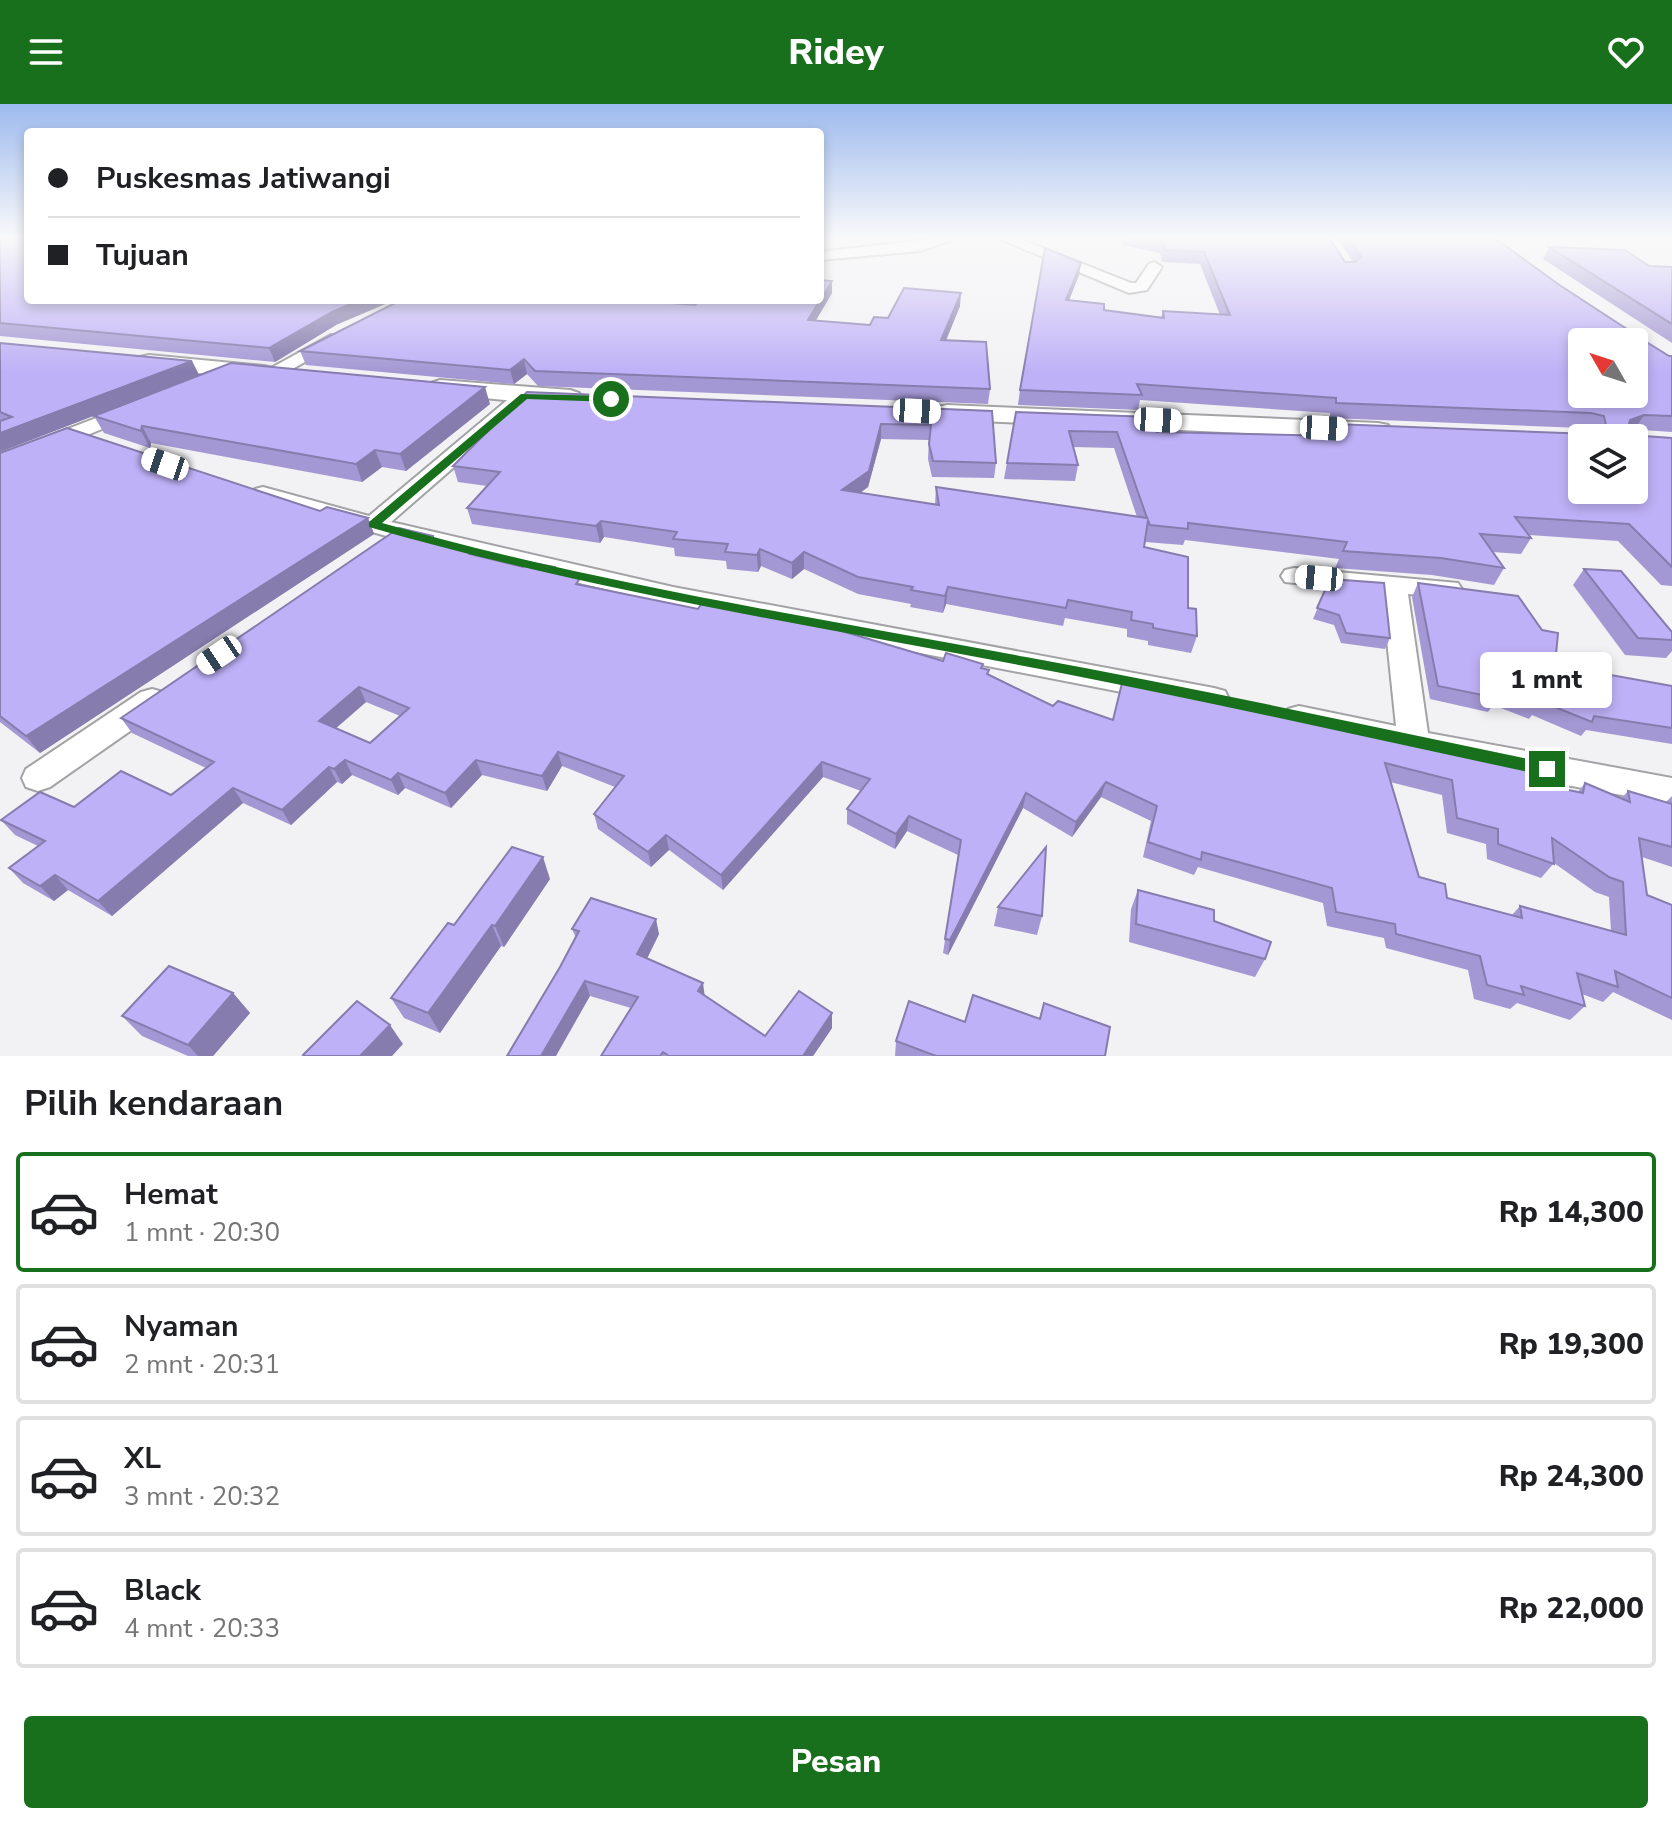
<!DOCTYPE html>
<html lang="id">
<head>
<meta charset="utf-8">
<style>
	:root { --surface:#fff; --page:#f6f6f6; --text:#202124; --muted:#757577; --line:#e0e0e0; --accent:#18701c }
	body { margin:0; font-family:"Nunito Sans",sans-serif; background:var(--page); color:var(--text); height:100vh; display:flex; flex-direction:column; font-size:30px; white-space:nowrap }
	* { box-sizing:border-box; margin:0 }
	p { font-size:26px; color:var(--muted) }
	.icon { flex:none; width:44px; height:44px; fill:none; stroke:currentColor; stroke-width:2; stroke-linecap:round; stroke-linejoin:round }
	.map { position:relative; height:952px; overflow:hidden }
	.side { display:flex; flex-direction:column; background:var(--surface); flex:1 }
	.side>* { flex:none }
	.guide { position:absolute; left:24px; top:24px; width:800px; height:176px; border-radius:8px; box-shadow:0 4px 12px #0003; display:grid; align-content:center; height:176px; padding:0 24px; background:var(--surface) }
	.needle { width:52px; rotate:309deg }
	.tools { position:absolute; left:1568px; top:224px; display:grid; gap:16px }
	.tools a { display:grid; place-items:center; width:80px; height:80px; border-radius:8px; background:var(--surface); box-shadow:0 4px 12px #0003; font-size:40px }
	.end { position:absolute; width:36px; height:36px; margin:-18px; border:10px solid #18701c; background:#fff; box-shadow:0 0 0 4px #fff }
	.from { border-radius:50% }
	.bubble { position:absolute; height:56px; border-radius:8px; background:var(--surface); box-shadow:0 4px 12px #0003; font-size:26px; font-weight:800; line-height:56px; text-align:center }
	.car { position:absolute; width:24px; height:48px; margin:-24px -12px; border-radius:10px; box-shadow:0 0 6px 2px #0007; background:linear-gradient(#fff 24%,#345 0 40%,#fff 0 76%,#345 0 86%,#fff 0) }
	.guide b { display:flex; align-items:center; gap:28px; height:76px; font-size:30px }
	.guide b+b { border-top:2px solid var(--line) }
	.guide i { width:20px; height:20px; background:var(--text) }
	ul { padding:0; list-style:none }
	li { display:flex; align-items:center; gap:24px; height:120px; margin:0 16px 12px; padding:0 8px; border:4px solid var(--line); border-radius:8px }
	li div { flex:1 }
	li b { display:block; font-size:30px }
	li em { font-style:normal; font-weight:800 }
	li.selected { border-color:var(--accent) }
	li>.icon { width:72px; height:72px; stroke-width:1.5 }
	h2 { padding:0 24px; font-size:36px; line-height:96px }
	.primary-button { display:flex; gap:16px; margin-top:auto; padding:16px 24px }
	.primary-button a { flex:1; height:92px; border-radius:8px; background:var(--accent); color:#fff; font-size:32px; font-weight:800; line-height:92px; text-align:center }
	header { display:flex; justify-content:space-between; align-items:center; height:104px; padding:0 24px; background:var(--accent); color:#fff; font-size:36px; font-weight:800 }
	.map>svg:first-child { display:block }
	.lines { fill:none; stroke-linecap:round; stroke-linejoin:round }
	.minor-casing { stroke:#a3a3a6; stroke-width:4 }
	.tertiary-casing { stroke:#a3a3a6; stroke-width:4 }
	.minor { fill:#fff; fill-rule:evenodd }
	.tertiary { fill:#fff; fill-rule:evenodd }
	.wall { fill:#a498d4; fill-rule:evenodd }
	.shaded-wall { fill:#867cad }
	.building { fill:#bfb1f7; stroke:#867cad; stroke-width:2; fill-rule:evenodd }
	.route { fill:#18701c }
</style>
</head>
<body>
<header><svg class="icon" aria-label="menu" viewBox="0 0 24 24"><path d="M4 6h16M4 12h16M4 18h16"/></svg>Ridey<svg class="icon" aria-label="heart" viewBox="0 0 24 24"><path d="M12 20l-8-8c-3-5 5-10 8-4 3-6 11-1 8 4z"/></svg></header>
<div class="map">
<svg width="1672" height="952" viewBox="0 0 1672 952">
	<rect width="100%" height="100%" fill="#f2f1f4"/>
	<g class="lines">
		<defs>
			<g id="minor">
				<path d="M931 135H954L920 147 820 156V148Z"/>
				<path d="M1000 135H1020L1131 179H1136L1149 160 1154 158 1162 163 1147 186 1129 189Z"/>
				<path d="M331 231 337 232 340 236 337 240 278 273H264L262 269Z"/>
				<path d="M524 286 531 288 534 292 531 296 391 418 673 483 1214 584 1225 587 1229 595 1225 603 1214 606 673 501 422 442 255 395 251 390 255 385 263 383 369 412 517 288Z"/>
				<path d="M130 301 140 307 137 311 0 366V351Z"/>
				<path d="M1294 464 1458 479 1462 485 1458 491 1449 493 1408 490 1428 629 1672 674V700L1494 668 1288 621 1284 613 1288 605 1299 602 1396 622 1382 488 1285 478 1281 472 1285 466Z"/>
				<path d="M152 585 163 588 167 596 163 604 50 683 38 687 26 683 22 674 26 665 141 588Z"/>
			</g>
			<g id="tertiary">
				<path d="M149 251 264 262 273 264 276 269 273 274 264 276 140 263 137 258 140 253Z"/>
				<path d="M440 276 570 286 579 289 583 294 579 299 570 302 431 289 427 284 431 279Z"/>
				<path d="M947 301 1378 319 1388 321 1392 327 1388 333 1378 335 938 315 934 309 938 303Z"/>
			</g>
		</defs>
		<!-- minor casing -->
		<use href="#minor" class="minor-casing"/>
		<!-- tertiary casing -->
		<use href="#tertiary" class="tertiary-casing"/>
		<!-- minor -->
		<use href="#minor" class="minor"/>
		<!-- tertiary -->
		<use href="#tertiary" class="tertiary"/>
	</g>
	<!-- wall -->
	<g class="wall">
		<path d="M0 135 336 221 275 258 0 232Z"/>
		<path d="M1123 135H1330L1345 158H1353L1338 135H1496L1558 180 1669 252H1672V328L1642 326 1644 332 1672 334V482L1661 481 1618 437 1529 431 1531 434 1521 450 1492 448 1504 464 1494 481 1432 471 1335 464 1339 455 1185 436 1183 441 1145 438V436L1144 443 1188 504 1197 532 1191 549 1148 541V537L1127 533V525L1065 514 1063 522 946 500 943 509 910 503 911 500 858 490 804 465 792 475 761 462 758 468 727 465 726 457 675 452 674 444 604 433 600 439 472 420 467 404 487 382 458 378 453 362 992 307 996 359 994 374 932 373 928 355 929 336 881 335 868 383 860 389 935 401 936 383 1137 413 1114 344 1073 343 1078 361 1075 377 1004 375 1016 308 1157 328 1330 332 1335 320 1589 330 1591 327 1582 324 1330 314V309L1140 296 1138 306 1018 301 1020 286 1079 171 1069 196 1104 206 1161 213 1163 207 1220 211 1200 160 1162 158 1160 149 1122 141Z"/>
		<path d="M1549 143 1649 162 1672 163V239L1543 155Z"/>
		<path d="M832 189 815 217 870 221 888 214 960 202 946 237 990 285 988 300 538 282 527 270 514 280 306 261 300 247 695 201Z"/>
		<path d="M0 239 192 257 199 271 0 348Z"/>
		<path d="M490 300 406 367 382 363 362 378 151 339 150 344 104 329 94 312Z"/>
		<path d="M0 349 320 407 368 414 374 430 40 649 0 618Z"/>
		<path d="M433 432 435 439 474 447 475 451 523 463H555L556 468 583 481 698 505 798 518 943 557 982 564 989 570 1053 602 1112 616 1180 592 1182 586 1333 623 1428 641 1502 660 1506 654 1530 678 1578 688 1585 679 1622 694 1628 687 1666 698 1672 692V763L1642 753 1647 791 1672 801V916L1613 888 1603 898 1582 890 1585 902 1570 916 1517 899 1510 905 1474 895 1468 866 1386 844 1384 834 1327 822 1323 799 1198 763 1194 771 1143 753 1151 717 1101 693 1072 733 1023 704 948 851 943 849 958 751 907 727 895 745 847 720V705L861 687 823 673 723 786 669 746 651 763 598 725 594 710 615 683 562 662 547 687 482 671 451 704 405 684 398 691 352 671 342 680 337 678 291 721 243 699 112 812 68 786 54 797 23 779 9 764 38 742 15 731 1 716 74 703 171 691 206 664 132 629 121 614ZM366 598 400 612 370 639 336 624ZM1390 678 1442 691 1447 729 1486 740 1487 755 1541 774 1554 759 1595 788 1609 793 1611 827 1520 802 1512 811 1447 794 1419 773Z"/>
		<path d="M1584 465 1672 528V547L1666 554 1625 551 1573 481Z"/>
		<path d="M1330 475 1390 534 1385 545 1341 539 1334 521 1313 515Z"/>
		<path d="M1418 479 1555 561 1672 582V640L1586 626 1581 632 1532 611 1529 615 1493 601 1488 608 1430 595 1412 493Z"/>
		<path d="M550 775 504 843 501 842 440 929 404 914 391 894 454 821Z"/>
		<path d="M1138 786 1214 817 1265 855 1255 873 1129 838 1131 805Z"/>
		<path d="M998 803 1042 812 1037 831 994 822Z"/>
		<path d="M572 825 659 830 647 855 765 932 832 909V924L813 952H601L631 904 590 892 560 863 576 834Z"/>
		<path d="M233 889 250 909 213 952H188L142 932 122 912Z"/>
		<path d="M1044 899 1105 952H895L896 937 965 918 1039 915Z"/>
	</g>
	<!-- shaded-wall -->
	<g class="shaded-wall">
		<path d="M1081 159 1079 171 1064 209 1066 196Z"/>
		<path d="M832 177V189L808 230V216Z"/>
		<path d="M961 189 960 202 940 250 941 236Z"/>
		<path d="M360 196H395L336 221 275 258 269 244 332 208Z"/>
		<path d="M524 255 527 270 514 280 510 266Z"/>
		<path d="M192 257 199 271 0 348V329Z"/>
		<path d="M485 283 490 300 406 367 400 350Z"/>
		<path d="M1644 311 1634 326 1621 331 1630 316Z"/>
		<path d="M881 320V335L868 383 842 402V386Z"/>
		<path d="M142 322 151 339 150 344 141 327Z"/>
		<path d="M375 346 382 363 362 378 356 360Z"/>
		<path d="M368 414 374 430 40 649 26 632Z"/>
		<path d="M601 417 604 433 600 439 596 422Z"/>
		<path d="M760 445 761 462 758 468 757 451Z"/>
		<path d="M804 448V465L792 475V459Z"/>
		<path d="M948 483 946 500 943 509 945 492Z"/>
		<path d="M359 583 366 598 327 632 319 617Z"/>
		<path d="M558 648 562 662 547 687 542 672Z"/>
		<path d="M345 656 352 671 342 680 334 665Z"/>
		<path d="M476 656 482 671 451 704 445 689Z"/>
		<path d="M822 658 823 673 723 786 721 771Z"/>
		<path d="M329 663 337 678 291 721 282 706Z"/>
		<path d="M398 669 405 684 398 691 391 676Z"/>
		<path d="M1106 678 1101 693 1072 733 1076 718Z"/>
		<path d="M233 684 243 699 112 812 98 797Z"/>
		<path d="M1026 689 1023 704 948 851 950 836Z"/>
		<path d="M909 712 907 727 895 745 896 730Z"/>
		<path d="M666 731 669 746 651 763 648 748Z"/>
		<path d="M543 753 550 775 504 843 495 822Z"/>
		<path d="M55 771 68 786 54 797 40 782Z"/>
		<path d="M656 815 659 830 641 866 637 850Z"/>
		<path d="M492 821 501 842 440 929 428 909Z"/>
		<path d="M585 877 590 892 556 952H541Z"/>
		<path d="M703 879 705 894 698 887Z"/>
		<path d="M233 889 250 909 213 952H198L188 941Z"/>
		<path d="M832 909V924L813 952H803Z"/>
		<path d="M390 921 403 940 392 952H360Z"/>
	</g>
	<!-- building -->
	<g class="building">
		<path d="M0 135H28V196H360L332 208 269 244 0 219Z"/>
		<path d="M1155 135H1330L1345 158H1355L1361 153 1350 135H1496L1558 180 1630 227H1639L1640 234 1669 252H1672V312L1644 311 1630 316 1629 320 1641 322 1644 332 1672 334V463L1629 420 1515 413 1531 434 1480 430 1504 464 1441 454 1343 447 1347 438 1188 419V425L1150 421 1148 416 1144 443 1188 453V504L1196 505 1197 532 1153 524V520L1131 516 1132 508 1068 496 1066 504 948 483 945 492 911 486 913 483 858 473 804 448 792 459 760 445 757 451 725 448 728 440 673 435 677 428 601 417 596 422 467 404 500 368 453 362 527 288 992 307 996 359 933 357 929 340 931 321 881 320 869 367 842 386 939 401 936 383 1147 414 1117 328 1069 327 1078 361 1007 359 1016 308 1151 313 1157 328 1334 332 1335 320 1591 330 1594 322 1606 321 1604 312 1591 309 1336 299V294L1137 280 1142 291 1020 286 1045 144 1081 159 1066 196 1104 200V206L1164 214 1163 207 1230 211 1204 148 1165 146 1163 137ZM1582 238H1634V290H1582ZM1582 334H1634V386H1582Z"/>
		<path d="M1549 143 1625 146 1649 162 1672 163V220Z"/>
		<path d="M820 176 832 177 820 196Z"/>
		<path d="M904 184 961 189 941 236 986 238 990 285 535 267 524 255 510 266 300 247 401 196H632L695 201 700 196H820L808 216 870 221 874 213 888 214Z"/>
		<path d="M0 239 192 257 0 329V317L12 313 0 308Z"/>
		<path d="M231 259 485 283 400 350 375 346 356 360 142 322 141 327 94 312Z"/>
		<path d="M67 324 320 407 327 403 368 414 26 632 0 612V349Z"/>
		<path d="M399 424 433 432 432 438 474 447 470 450 523 463 528 458 555 463 554 468 581 473 576 480 698 505 703 497 755 505 798 518 801 515 943 557 946 549 983 560 981 564 989 566 987 570 1053 602 1058 597 1113 616 1123 575 1181 592 1182 586 1330 617 1333 623 1428 638V641L1506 661V654H1510L1531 662 1530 678 1583 689 1585 679 1630 698 1628 687 1672 700V743L1639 734 1647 791 1672 801V894L1615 867 1618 883 1577 869 1585 902 1521 882 1524 891 1487 881 1480 852 1396 830 1395 820 1336 808 1332 784 1202 748 1201 756 1148 738 1157 702 1106 678 1076 718 1026 689 950 836 945 835 961 736 909 712 896 730 847 705 870 675 822 658 721 771 666 731 648 748 594 710 624 672 558 648 542 672 476 656 445 689 398 669 391 676 345 656 334 665 329 663 282 706 233 684 98 797 55 771 40 782 9 764 45 737 1 716 40 688 74 703 121 667 171 691 214 658 121 614ZM359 583 409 604 370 639 319 617ZM1385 659 1452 676 1457 714 1498 725V740L1554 760 1552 734 1609 773 1623 778 1626 831 1520 802 1522 814 1447 794 1445 780 1419 773Z"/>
		<path d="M1584 465 1621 467 1672 528V536L1638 534Z"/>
		<path d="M1330 475 1384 479 1390 534 1346 529 1339 511 1317 504Z"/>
		<path d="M1418 479 1518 492 1542 526 1558 529 1555 561 1672 582V624L1594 612 1592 618 1540 597 1539 601 1494 584 1497 594 1438 582Z"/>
		<path d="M512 743 543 753 495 822 492 821 428 909 391 894 448 819 454 821Z"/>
		<path d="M1046 743 1042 812 998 803Z"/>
		<path d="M1138 786 1214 806V817L1271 838 1265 855 1136 820Z"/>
		<path d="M591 794 656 815 637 850 703 879 698 887 765 932 799 887 832 909 803 952H669L663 948 660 952H601L638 893 585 877 541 952H507L560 863 579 827 572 825Z"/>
		<path d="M169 862 233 889 188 941 122 912Z"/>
		<path d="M973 891 1040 915 1044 899 1110 923 1105 952H936L896 937 909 897 965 918Z"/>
		<path d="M357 897 390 921 360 952H305L303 951Z"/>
	</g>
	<!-- sky -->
	<linearGradient id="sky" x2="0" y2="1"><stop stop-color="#9dbaee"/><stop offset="0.5" stop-color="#f9f9fa"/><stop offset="1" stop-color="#f9f9fa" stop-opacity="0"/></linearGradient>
	<rect width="1672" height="268" fill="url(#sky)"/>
	<!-- route -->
	<path class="route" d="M521 290 611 292 616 295 611 298 527 295 382 419C593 479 811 513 1026 553 1201 585 1374 623 1547 659L1555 665 1547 672C1383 637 1220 600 1056 568 826 524 594 488 369 423V418Z"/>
</svg>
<div class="tools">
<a><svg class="needle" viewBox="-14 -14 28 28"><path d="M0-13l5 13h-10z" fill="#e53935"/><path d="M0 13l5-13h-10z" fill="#757577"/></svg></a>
<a><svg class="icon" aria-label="layers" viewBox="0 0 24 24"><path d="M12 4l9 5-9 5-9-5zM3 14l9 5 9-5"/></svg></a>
</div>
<i class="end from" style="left:611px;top:295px"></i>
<i class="end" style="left:1547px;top:665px"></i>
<div class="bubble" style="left:1480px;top:548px;width:132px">1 mnt</div>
<i class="car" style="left:917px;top:307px;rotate:93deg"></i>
<i class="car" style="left:1158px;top:316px;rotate:93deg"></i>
<i class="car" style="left:1324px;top:324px;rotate:93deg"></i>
<i class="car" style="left:165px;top:360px;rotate:289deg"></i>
<i class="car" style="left:1319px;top:474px;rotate:275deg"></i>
<i class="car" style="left:219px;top:551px;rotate:236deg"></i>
<div class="guide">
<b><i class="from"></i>Puskesmas Jatiwangi</b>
<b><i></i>Tujuan</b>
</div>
</div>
<section class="side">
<h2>Pilih kendaraan</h2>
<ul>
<li class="selected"><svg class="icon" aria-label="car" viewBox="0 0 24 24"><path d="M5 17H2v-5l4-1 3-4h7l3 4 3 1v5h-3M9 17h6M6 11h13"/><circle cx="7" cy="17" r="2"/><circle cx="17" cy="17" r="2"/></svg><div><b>Hemat</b><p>1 mnt · 20:30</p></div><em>Rp 14,300</em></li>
<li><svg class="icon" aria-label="car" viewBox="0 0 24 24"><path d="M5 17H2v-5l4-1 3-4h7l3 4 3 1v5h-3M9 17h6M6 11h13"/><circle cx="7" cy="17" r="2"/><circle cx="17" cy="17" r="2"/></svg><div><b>Nyaman</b><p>2 mnt · 20:31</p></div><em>Rp 19,300</em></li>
<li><svg class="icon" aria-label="car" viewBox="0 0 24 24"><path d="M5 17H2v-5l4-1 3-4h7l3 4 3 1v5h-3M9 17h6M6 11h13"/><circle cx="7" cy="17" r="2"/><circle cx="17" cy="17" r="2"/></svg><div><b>XL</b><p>3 mnt · 20:32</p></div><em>Rp 24,300</em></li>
<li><svg class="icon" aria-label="car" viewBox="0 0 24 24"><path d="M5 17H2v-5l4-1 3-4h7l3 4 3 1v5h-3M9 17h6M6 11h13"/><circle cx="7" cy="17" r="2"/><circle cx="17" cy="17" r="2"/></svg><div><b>Black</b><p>4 mnt · 20:33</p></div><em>Rp 22,000</em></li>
</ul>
<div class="primary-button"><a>Pesan</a></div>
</section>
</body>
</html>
